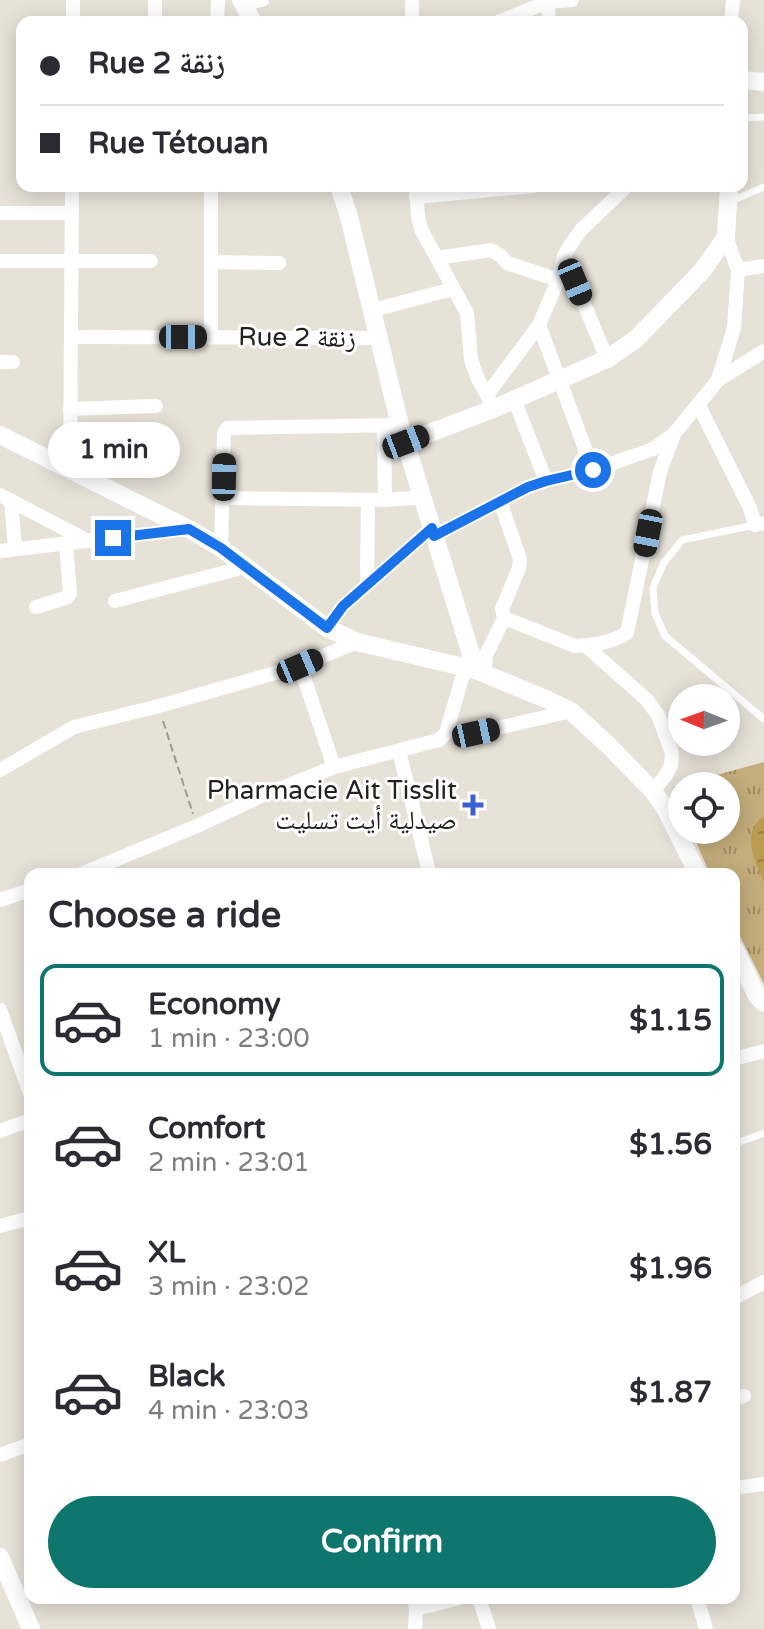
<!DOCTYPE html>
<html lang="en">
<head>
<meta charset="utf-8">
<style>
	:root { --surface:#fff; --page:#f7f7f7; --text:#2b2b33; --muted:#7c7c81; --line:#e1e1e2; --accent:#0f766e }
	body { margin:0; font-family:"Varela Round","Noto Naskh Arabic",sans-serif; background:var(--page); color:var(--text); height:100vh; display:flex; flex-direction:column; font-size:30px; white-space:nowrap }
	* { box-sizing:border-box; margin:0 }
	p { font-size:26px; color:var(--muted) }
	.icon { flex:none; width:44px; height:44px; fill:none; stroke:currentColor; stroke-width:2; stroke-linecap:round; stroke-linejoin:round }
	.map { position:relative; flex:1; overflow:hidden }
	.side { position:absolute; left:24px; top:868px; width:716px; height:736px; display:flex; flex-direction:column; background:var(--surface); border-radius:16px; box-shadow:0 4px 20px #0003 }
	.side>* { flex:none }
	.guide { position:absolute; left:16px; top:16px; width:732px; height:176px; border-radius:16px; box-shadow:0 4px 20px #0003; display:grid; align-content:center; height:176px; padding:0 24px; background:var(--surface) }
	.needle { width:52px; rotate:271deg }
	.fabs { position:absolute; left:668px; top:684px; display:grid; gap:16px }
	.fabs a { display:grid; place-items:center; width:72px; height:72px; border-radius:50%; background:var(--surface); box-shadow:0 4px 20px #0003; font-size:40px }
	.end { position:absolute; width:36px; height:36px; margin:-18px; border:10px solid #1a73e8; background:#fff; box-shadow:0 0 0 4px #fff }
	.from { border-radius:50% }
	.bubble { position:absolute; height:56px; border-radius:28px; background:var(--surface); box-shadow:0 4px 20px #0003; font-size:26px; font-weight:700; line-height:56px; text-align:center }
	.car { position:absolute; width:24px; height:48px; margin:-24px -12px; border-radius:10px; box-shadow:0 0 6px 2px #0007; background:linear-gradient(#222 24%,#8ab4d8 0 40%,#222 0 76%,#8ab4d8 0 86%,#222 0) }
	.guide b { display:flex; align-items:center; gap:28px; height:76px; font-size:30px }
	.guide b+b { border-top:2px solid var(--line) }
	.guide i { width:20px; height:20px; background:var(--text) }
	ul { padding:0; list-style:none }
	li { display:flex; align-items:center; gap:24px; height:112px; margin:0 16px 12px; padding:0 8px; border:4px solid transparent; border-radius:16px }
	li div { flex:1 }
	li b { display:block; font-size:30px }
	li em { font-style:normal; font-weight:700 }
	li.active { border-color:var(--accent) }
	li>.icon { width:72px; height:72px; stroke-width:1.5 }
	h2 { padding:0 24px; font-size:36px; line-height:96px }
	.button { display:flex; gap:16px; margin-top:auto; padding:16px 24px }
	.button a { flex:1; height:92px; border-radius:48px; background:var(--accent); color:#fff; font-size:32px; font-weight:700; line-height:92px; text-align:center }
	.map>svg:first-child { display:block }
	.park { fill:url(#park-tufts) }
	.water { fill:url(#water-ripples) }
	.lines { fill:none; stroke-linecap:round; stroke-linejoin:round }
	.path { stroke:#9e9a93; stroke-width:2; stroke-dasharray:8 4; stroke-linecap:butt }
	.lane { stroke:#fff; stroke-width:7 }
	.street { stroke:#fff; stroke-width:14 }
	.secondary { stroke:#fff; stroke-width:18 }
	.route { stroke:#1a73e8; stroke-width:10 }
	.poi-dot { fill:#395fd0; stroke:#fff; stroke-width:3 }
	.labels { text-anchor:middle; stroke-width:6; stroke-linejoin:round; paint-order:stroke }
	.street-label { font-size:26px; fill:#23211d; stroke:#fff }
	.poi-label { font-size:26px; fill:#23211d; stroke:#fff; text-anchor:end }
</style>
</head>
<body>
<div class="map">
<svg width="764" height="1629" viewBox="0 0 764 1629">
	<defs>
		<pattern id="park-tufts" width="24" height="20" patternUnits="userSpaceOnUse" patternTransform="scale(2)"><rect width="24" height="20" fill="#c4ad7c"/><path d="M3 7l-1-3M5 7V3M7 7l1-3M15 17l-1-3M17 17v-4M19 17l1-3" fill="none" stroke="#9f8c65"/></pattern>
		<pattern id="water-ripples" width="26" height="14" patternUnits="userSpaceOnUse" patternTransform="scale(2)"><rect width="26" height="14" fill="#bb9b4f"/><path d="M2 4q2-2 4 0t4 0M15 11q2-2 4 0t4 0" fill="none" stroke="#987e41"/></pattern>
	</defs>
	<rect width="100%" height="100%" fill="#e7e2d8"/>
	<!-- park -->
	<path class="park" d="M764 762V984L734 924V874H710L691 830H726V786H682V808L673 787Z"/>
	<!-- water -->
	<path class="water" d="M764 816V881C755 861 740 832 764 816Z"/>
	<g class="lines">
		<!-- path -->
		<path class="path" d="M163 721 193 814"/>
		<!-- lane -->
		<g class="lane">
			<path d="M742 118 764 117"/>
			<path d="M731 201 764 187"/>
			<path d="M755 525 682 540 663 564 653 588 655 613 665 636 764 719"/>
			<path d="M734 1144 764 1133"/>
		</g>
		<!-- street -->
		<g class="street">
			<path d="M548 2 549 22"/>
			<path d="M243 4 262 0"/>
			<path d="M73 22V0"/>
			<path d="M155 22V0"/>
			<path d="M217 22 218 0"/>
			<path d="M412 22V0"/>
			<path d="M498 22 548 2 572 0"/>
			<path d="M731 22 733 0"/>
			<path d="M211 186V337"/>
			<path d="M416 186 418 217 422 231 467 313 471 360 478 379 490 401"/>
			<path d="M416 197 534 186"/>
			<path d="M0 213H72"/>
			<path d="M564 256 607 359"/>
			<path d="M437 258 491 250 501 256 507 263 558 280"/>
			<path d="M0 261H151"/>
			<path d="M212 262 279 263"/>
			<path d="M738 270 764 266"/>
			<path d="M373 310 453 289"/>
			<path d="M539 325 593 470"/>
			<path d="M71 337 378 338"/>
			<path d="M0 362H13"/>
			<path d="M718 380 764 351"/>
			<path d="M487 395 539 325 558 280 564 256 569 247 581 230 627 186"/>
			<path d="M514 399 546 481"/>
			<path d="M698 404 750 508 755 525 764 523"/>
			<path d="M70 409 156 406"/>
			<path d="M384 426 385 500"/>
			<path d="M70 470 72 186"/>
			<path d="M0 495 88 541"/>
			<path d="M223 498 385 500 412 498 422 495"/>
			<path d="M11 500 15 549"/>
			<path d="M434 536 528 487 546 481 593 470 653 449 674 434 718 380 734 328 738 270 726 237"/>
			<path d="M221 548 224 433 227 428 400 425"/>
			<path d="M0 551 189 529"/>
			<path d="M367 584 368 500"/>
			<path d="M115 601 245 567"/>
			<path d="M36 607 68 597 70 593 66 544"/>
			<path d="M504 618 575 646C591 646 613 642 627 633L660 472 674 434"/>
			<path d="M327 628 343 606 432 528"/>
			<path d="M586 646 646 699 658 715 672 753 671 765 666 775 653 791"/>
			<path d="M300 666 334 767"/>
			<path d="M484 673 486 655 504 618 502 609 519 568 520 559 500 501"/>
			<path d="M476 733 571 711"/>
			<path d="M399 751 428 868 427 874"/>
			<path d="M0 770 74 727 159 706 300 666 357 642"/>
			<path d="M81 874 197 826 259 797 334 767 439 740 446 733 465 668"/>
			<path d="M0 900 30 890"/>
			<path d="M0 1010 30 1093"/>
			<path d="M734 1059 764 1051"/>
			<path d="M0 1131 30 1120"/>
			<path d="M0 1226 30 1218"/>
			<path d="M734 1298 764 1282"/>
			<path d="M734 1399 744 1396"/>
			<path d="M0 1455 30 1444"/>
			<path d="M734 1488 764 1484"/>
			<path d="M414 1598 416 1609 415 1629"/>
			<path d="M479 1598 489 1629"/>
			<path d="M697 1598 706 1629"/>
			<path d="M416 1609 460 1598"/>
		</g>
		<!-- secondary -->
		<g class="secondary">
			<path d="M241 0 253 22"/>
			<path d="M742 80 764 82"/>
			<path d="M339 186 349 217 400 425 476 670"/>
			<path d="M0 435 189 529 221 548 327 628 357 642 476 670 548 700 571 711 608 745 653 791 665 808 698 874"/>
			<path d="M406 442 493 409 607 359 636 339 702 271 726 237 729 186"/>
			<path d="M734 948 757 996 764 1003"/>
			<path d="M0 1557 31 1629"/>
		</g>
	</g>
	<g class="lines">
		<!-- route -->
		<path class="route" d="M113 538 189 529 221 548 327 628 343 606 432 528 434 536 528 487 546 481 593 470"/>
	</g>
	<!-- markers -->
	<path class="poi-dot" d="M469 793h8v8h8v8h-8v8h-8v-8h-8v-8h8z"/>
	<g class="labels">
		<!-- street labels -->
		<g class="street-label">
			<text transform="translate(297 337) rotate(1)" y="9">Rue 2 زنقة</text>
		</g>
		<!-- poi labels -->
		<g class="poi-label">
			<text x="457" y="799">Pharmacie Ait Tisslit<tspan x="457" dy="30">صيدلية أيت تسليت</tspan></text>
		</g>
	</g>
</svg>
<div class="fabs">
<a><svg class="needle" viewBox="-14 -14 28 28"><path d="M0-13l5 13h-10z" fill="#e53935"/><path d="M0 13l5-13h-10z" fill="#7c7c81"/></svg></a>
<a><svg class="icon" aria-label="locate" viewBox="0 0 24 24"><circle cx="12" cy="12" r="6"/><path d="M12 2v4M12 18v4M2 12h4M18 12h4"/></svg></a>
</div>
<i class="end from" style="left:593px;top:470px"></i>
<i class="end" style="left:113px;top:538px"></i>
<div class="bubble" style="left:48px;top:422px;width:132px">1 min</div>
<i class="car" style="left:575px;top:282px;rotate:157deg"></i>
<i class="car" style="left:183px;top:337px;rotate:90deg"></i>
<i class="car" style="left:406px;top:442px;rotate:69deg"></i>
<i class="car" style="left:224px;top:477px;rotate:1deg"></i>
<i class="car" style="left:648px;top:533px;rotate:191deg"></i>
<i class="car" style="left:300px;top:666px;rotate:67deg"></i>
<i class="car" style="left:476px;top:733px;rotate:78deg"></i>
<div class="guide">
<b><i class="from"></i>Rue 2 زنقة</b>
<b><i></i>Rue Tétouan</b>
</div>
<section class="side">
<h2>Choose a ride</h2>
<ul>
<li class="active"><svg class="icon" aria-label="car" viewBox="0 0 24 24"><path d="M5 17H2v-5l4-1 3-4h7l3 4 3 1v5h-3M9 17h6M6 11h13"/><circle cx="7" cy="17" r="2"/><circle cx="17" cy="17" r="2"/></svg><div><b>Economy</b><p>1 min · 23:00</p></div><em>$1.15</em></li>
<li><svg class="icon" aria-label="car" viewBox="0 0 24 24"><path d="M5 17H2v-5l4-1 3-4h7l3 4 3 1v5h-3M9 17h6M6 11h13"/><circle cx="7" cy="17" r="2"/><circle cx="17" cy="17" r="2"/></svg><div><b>Comfort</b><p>2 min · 23:01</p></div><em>$1.56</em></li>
<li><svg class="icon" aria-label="car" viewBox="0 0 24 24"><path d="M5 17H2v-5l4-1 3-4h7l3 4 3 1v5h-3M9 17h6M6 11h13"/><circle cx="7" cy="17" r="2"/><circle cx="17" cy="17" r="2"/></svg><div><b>XL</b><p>3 min · 23:02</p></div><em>$1.96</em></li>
<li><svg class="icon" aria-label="car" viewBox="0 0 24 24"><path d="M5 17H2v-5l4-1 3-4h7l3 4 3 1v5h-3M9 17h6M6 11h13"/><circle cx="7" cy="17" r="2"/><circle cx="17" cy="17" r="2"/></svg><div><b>Black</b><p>4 min · 23:03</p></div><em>$1.87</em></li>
</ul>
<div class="button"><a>Confirm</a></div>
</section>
</div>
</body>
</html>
